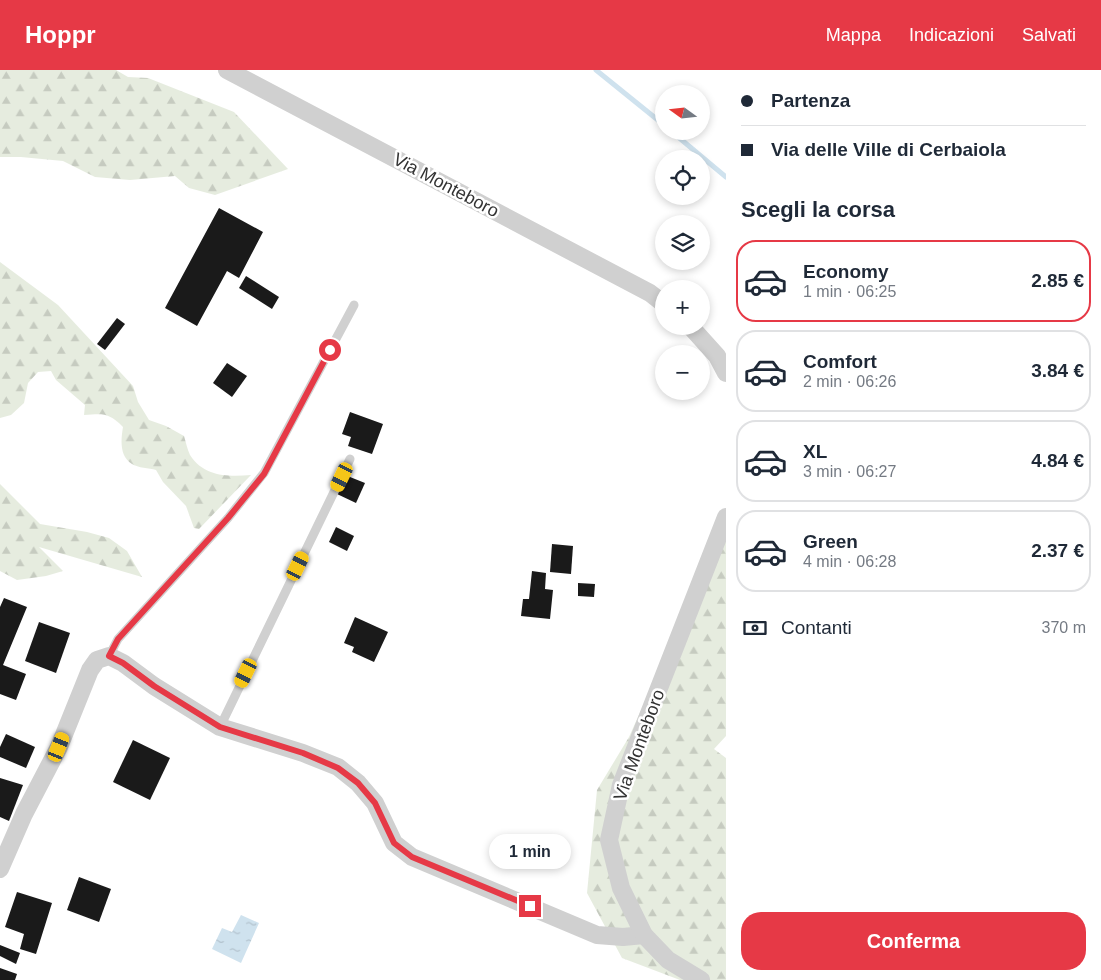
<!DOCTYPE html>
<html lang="it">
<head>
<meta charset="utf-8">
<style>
	:root { --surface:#fff; --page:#f2f2f3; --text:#1f2937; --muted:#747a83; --line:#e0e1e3; --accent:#e63946 }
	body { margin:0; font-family:Arial,sans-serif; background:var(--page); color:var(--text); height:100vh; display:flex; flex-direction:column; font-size:19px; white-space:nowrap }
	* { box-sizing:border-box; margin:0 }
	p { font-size:16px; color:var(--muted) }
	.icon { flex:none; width:28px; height:28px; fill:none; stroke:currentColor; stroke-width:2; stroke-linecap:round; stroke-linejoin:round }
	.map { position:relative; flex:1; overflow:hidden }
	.sheet { display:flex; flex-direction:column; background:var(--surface); width:375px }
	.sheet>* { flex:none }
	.hud { display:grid; align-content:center; height:110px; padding:0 15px; background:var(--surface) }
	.needle { width:32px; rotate:285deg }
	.buttons { position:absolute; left:655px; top:15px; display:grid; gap:10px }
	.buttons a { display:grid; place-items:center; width:55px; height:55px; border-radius:50%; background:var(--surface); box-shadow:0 2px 8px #0003; font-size:25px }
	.end { position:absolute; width:22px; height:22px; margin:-11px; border:6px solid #e63946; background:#fff; box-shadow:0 0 0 2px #fff }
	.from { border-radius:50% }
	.bubble { position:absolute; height:35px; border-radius:18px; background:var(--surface); box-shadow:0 2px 8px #0003; font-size:16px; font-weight:700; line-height:35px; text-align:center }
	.car { position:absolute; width:15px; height:30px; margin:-15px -8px; border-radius:6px; box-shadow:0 0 4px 1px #0007; background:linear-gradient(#f5c518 24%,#345 0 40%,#f5c518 0 76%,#345 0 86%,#f5c518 0) }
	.hud b { display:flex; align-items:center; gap:18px; height:48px; font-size:19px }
	.hud b+b { border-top:1px solid var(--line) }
	.hud i { width:12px; height:12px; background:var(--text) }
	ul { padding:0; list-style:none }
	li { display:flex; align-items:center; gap:15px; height:82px; margin:0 10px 8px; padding:0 5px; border:2px solid var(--line); border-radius:20px }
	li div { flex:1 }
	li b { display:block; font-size:19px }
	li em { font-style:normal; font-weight:700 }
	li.active { border-color:var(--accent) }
	li>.icon { width:45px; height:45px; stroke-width:1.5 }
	h2 { padding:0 15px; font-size:22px; line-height:60px }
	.pay { display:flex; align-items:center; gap:12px; height:55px; padding:0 15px; font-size:19px }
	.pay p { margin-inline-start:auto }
	.button { display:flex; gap:10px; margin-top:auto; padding:10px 15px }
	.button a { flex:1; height:58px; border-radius:20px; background:var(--accent); color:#fff; font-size:20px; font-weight:700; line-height:58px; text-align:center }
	header { display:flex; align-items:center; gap:30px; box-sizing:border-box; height:70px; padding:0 25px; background:var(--accent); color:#fff }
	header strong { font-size:24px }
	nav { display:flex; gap:28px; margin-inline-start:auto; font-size:18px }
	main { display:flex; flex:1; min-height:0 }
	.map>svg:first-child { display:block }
	.forest { fill:url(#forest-firs) }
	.water { fill:url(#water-ripples) }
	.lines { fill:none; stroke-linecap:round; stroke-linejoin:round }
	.stream { stroke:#cfe2ee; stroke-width:5 }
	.building { fill:#1a1a1a }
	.lane { stroke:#d0d0d0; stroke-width:9 }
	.street { stroke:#d0d0d0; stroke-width:18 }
	.route { stroke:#e63946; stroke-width:6 }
	.labels { text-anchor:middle; stroke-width:5; stroke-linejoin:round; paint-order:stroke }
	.street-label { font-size:18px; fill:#333; stroke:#fff }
</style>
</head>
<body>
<header>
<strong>Hoppr</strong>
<nav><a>Mappa</a><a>Indicazioni</a><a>Salvati</a></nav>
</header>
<main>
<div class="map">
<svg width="726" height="910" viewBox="0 0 726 910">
	<defs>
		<pattern id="forest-firs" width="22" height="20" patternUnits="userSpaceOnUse" patternTransform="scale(1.25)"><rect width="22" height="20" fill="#e6ecdf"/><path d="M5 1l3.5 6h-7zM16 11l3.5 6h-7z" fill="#c6cbc0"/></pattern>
		<pattern id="water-ripples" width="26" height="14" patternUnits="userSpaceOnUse" patternTransform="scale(1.25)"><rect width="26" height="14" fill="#cfe2ee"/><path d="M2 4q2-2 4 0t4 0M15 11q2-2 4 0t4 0" fill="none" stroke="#b2c2cd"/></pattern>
	</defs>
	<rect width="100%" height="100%" fill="#fff"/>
	<!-- forest -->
	<g class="forest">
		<path d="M0 0H116L128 7 148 8 234 42 288 99 215 125 189 118 175 106 130 110 95 107 63 91 21 87H0Z"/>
		<path d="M0 192 58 235 133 316 138 332 149 350 166 356 184 366C186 372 187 379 190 385 204 407 229 407 251 405L199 459 194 458 186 436 163 412 156 400C149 398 138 398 132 394 119 386 121 369 123 357 108 342 103 344 84 345L85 335 56 310 51 301 38 302 28 313 24 333 11 345 0 348Z"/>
		<path d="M0 414 40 454 87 462 109 468 127 481 142 507 39 477 63 501 46 506 17 510 0 501Z"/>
		<path d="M726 451V666L714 679 726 688V910H680L622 888 587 823 597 720 629 667Z"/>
	</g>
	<!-- water -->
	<path class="water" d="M241 845 259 853 241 893 212 879 222 858 232 862Z"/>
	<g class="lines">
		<!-- stream -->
		<g class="stream">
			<path d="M596 0 664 55"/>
			<path d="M671 61 726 107"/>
		</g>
	</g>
	<!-- building -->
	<g class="building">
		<path d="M219 138 263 162 239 208 227 201 197 256 165 238Z"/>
		<path d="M246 206 279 227 272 239 239 218Z"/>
		<path d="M117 248 125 254 105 280 97 274Z"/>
		<path d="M227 293 247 306 232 327 213 313Z"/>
		<path d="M350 342 383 354 372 384 348 376 351 367 342 364Z"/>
		<path d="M345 405 365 413 356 433 337 424Z"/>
		<path d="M336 457 354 466 347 481 329 472Z"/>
		<path d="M552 474 573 476 571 504 550 502Z"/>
		<path d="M532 501 546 503 545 519 553 520 550 549 521 546 523 529H529Z"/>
		<path d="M578 513 595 514 594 527 578 526Z"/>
		<path d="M4 528 27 537 3 595 26 604 16 630 0 624V537Z"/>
		<path d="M355 547 388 562 374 592 352 582 354 577 344 573Z"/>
		<path d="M39 552 70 563 56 603 25 591Z"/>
		<path d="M6 664 35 677 26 698 0 687V677Z"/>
		<path d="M133 670 170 688 150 730 113 712Z"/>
		<path d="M0 708 23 715 9 751 0 747Z"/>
		<path d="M79 807 111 819 99 852 67 840Z"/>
		<path d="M17 822 52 833 36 884 20 879 24 864 5 857Z"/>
		<path d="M0 875 20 883 16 894 0 886Z"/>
		<path d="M0 898 17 904 15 910H0Z"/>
	</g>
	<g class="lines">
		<!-- lane -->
		<g class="lane">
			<path d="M109 586 118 569 228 448 264 403 354 235"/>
			<path d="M220 657 350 389"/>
		</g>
		<!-- street -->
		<g class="street">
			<path d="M227 0 650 223 664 234"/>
			<path d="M690 256 717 286 726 303"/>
			<path d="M0 799 24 744 59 677 90 600 97 590 109 586 123 593 154 616 220 657 303 683 338 697 358 713 375 733 394 773 412 787 597 865 623 867 644 865"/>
			<path d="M701 910 668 890 644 865 621 818 609 770 621 715 726 447"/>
		</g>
	</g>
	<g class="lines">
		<!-- route -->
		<path class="route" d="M330 280 264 404 228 448 118 569 109 586 123 593 154 616 220 657 303 683 338 698 358 713 375 733 394 773 412 787 530 836"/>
	</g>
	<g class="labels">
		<!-- street labels -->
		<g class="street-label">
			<text transform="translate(446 115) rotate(28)" y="6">Via Monteboro</text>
			<text transform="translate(639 675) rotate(-70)" y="6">Via Monteboro</text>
		</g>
	</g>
</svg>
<div class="buttons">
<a><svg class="needle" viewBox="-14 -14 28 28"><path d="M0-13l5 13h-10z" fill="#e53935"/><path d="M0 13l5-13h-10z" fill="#747a83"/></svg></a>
<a><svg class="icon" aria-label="locate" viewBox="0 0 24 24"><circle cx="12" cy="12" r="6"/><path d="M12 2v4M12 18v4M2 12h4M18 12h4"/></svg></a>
<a><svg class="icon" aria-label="layers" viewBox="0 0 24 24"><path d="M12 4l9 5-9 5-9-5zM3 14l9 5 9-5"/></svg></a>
<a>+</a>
<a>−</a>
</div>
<i class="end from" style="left:330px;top:280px"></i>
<i class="end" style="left:530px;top:836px"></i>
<div class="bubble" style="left:489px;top:764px;width:82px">1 min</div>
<i class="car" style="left:342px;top:407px;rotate:206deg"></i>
<i class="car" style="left:298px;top:496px;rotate:26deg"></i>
<i class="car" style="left:246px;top:603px;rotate:206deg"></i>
<i class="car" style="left:59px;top:677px;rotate:22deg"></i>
</div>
<section class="sheet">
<div class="hud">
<b><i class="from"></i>Partenza</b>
<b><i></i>Via delle Ville di Cerbaiola</b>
</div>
<h2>Scegli la corsa</h2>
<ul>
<li class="active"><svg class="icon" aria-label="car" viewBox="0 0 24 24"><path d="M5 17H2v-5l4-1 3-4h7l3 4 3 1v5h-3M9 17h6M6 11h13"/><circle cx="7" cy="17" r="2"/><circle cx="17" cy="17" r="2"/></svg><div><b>Economy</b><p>1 min · 06:25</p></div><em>2.85 €</em></li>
<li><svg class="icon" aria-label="car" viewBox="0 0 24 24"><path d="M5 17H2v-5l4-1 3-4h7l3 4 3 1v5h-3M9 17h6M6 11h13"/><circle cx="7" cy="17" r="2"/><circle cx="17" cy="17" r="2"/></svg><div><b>Comfort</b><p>2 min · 06:26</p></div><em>3.84 €</em></li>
<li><svg class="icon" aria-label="car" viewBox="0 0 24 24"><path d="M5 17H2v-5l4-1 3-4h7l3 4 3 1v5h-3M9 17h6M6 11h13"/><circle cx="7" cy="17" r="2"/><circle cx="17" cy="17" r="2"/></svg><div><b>XL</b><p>3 min · 06:27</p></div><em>4.84 €</em></li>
<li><svg class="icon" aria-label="car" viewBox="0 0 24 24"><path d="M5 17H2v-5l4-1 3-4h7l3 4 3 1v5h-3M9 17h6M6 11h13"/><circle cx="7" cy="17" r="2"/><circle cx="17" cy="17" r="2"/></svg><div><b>Green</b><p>4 min · 06:28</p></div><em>2.37 €</em></li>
</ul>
<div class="pay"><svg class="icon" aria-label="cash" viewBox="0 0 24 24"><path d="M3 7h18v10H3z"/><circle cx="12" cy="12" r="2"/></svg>Contanti<p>370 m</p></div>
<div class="button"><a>Conferma</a></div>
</section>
</main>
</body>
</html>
